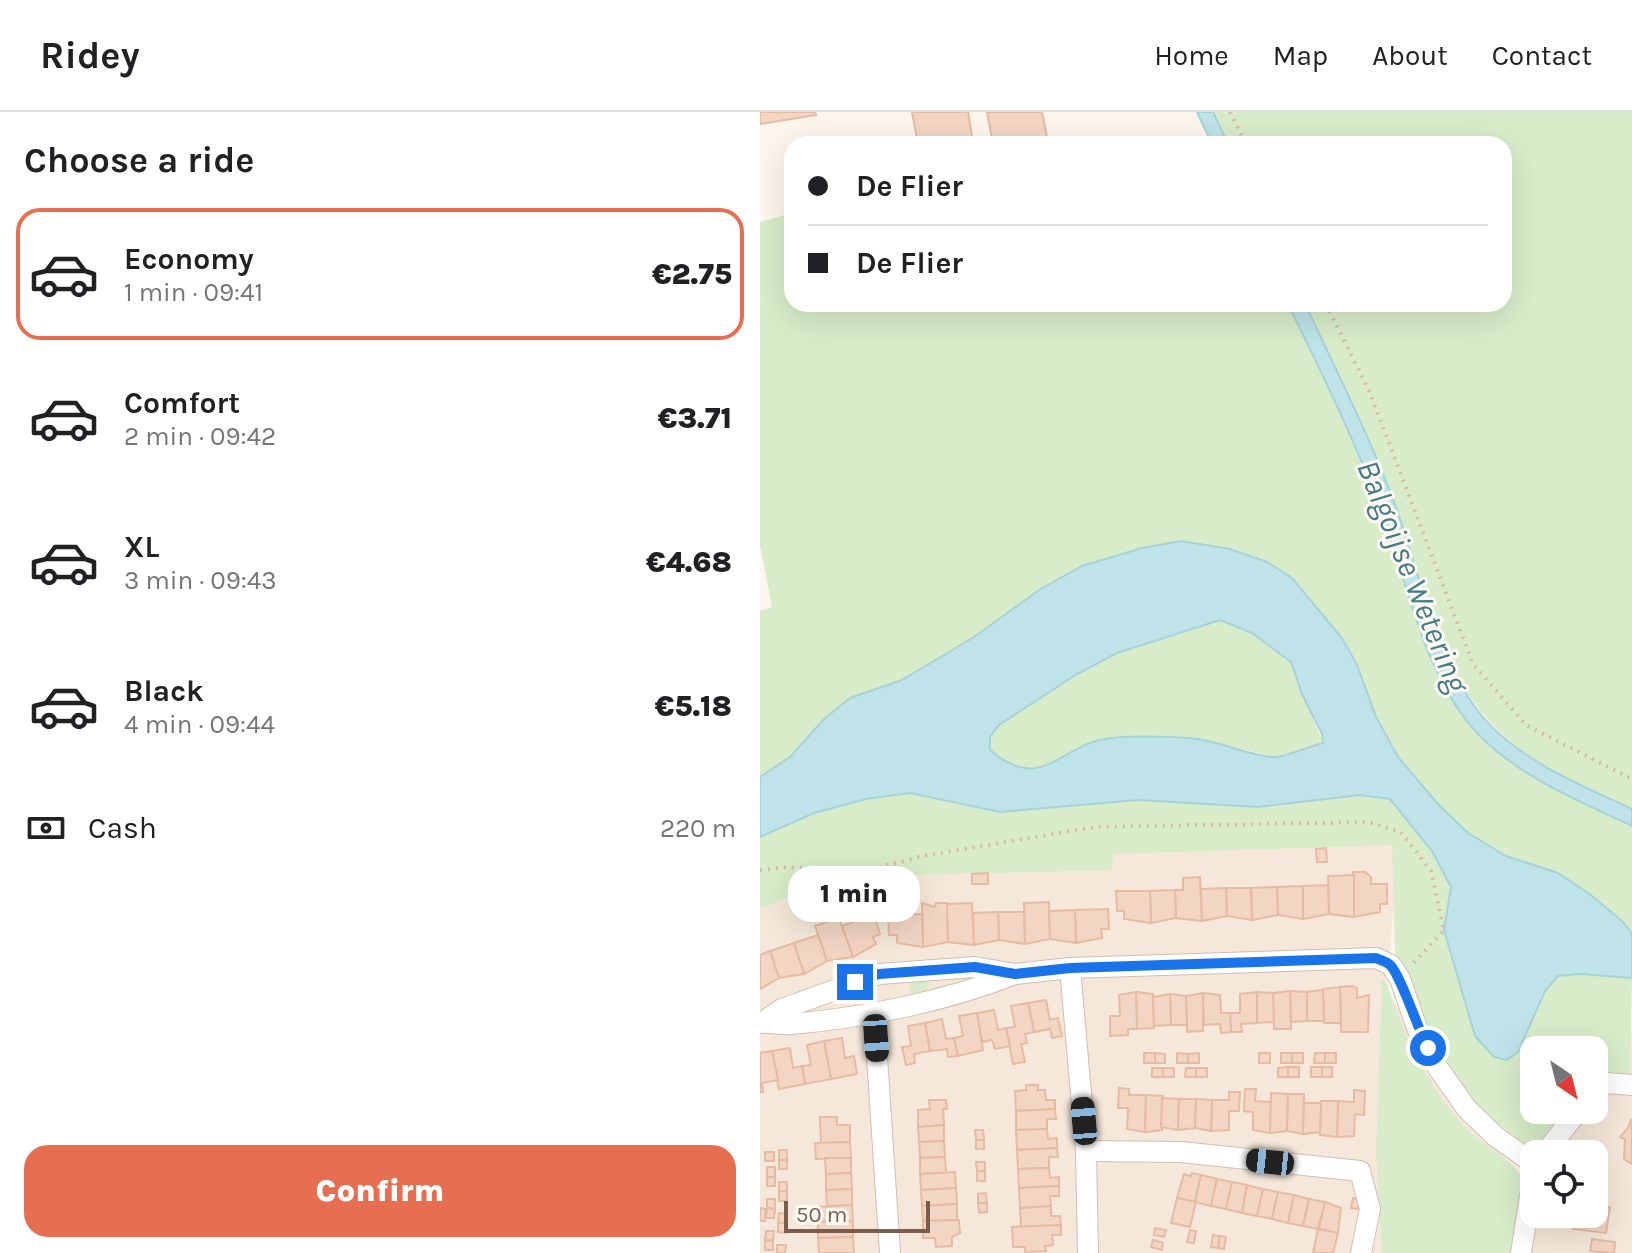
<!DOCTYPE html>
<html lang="en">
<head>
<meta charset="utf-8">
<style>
	:root { --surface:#fff; --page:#f2f2f2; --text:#202124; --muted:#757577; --line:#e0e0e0; --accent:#e76f51 }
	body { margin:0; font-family:Karla,sans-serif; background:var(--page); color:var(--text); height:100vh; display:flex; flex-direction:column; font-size:30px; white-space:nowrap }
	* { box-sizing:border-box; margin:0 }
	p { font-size:26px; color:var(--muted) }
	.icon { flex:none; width:44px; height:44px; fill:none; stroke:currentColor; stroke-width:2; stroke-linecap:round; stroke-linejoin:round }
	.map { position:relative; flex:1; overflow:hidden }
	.drawer { display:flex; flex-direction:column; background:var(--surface); width:760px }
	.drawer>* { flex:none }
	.guide { position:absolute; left:24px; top:24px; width:728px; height:176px; border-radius:24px; box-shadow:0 8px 32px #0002; display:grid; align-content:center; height:176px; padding:0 24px; background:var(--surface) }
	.needle { width:52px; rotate:145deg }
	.tools { position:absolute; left:760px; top:924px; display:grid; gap:16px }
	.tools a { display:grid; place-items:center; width:88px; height:88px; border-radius:16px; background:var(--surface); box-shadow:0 8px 32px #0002; font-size:40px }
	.scale { position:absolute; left:24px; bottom:20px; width:146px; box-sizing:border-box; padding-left:8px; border:4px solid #7a5c4d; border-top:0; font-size:22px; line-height:28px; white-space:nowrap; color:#7a5c4d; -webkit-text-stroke:6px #fffaf3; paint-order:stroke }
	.end { position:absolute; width:36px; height:36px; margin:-18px; border:10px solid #1a73e8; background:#fff; box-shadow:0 0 0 4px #fff }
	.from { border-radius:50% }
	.bubble { position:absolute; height:56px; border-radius:24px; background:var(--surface); box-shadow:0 8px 32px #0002; font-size:26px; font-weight:800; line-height:56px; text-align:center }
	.car { position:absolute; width:24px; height:48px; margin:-24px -12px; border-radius:10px; box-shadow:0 0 6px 2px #0007; background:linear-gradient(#222 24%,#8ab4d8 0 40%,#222 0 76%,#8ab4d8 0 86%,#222 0) }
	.guide b { display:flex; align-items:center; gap:28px; height:76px; font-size:30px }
	.guide b+b { border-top:2px solid var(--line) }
	.guide i { width:20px; height:20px; background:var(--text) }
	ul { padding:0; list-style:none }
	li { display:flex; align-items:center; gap:24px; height:132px; margin:0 16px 12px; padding:0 8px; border:4px solid transparent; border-radius:24px }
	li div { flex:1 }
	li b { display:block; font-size:30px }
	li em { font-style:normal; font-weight:800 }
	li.selected { border-color:var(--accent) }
	li>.icon { width:72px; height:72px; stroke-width:1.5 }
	h2 { padding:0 24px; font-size:36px; line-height:96px }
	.pay { display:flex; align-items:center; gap:20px; height:88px; padding:0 24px; font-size:30px }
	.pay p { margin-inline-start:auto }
	.cta { display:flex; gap:16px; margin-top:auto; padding:16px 24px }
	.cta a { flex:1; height:92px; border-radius:24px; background:var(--accent); color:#fff; font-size:32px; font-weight:800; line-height:92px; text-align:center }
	header { display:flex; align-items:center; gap:48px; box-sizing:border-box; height:112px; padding:0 40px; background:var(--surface); border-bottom:2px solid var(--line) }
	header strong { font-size:38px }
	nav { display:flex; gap:44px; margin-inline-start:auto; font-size:28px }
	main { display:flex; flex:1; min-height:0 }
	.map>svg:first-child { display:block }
	.residential { fill:#f5e8da }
	.green { fill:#d8ecc9 }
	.water { fill:#bfe3e8; stroke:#a5d3da; stroke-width:2; fill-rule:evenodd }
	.building { fill:#f3d5c3; stroke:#e6bba3; stroke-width:2 }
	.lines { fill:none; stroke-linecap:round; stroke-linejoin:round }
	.minor-casing { stroke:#d1beb0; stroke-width:22 }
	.path { stroke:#d9b8a5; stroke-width:4; stroke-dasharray:2 6; stroke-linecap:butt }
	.minor { stroke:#fff; stroke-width:20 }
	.route { stroke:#1a73e8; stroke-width:10 }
	.labels { text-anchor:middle; stroke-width:6; stroke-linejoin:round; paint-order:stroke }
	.water-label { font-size:32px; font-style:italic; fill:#437c86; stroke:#fffaf3 }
</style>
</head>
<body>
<header>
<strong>Ridey</strong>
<nav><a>Home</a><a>Map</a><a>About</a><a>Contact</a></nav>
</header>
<main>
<section class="drawer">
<h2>Choose a ride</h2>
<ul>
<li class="selected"><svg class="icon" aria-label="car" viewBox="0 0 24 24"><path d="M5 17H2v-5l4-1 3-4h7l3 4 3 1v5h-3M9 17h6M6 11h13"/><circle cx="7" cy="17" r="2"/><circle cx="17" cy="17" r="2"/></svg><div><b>Economy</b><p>1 min · 09:41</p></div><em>€2.75</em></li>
<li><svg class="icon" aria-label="car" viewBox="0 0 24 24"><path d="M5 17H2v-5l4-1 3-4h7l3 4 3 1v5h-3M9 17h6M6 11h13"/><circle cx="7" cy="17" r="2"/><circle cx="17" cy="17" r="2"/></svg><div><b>Comfort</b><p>2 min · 09:42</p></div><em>€3.71</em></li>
<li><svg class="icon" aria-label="car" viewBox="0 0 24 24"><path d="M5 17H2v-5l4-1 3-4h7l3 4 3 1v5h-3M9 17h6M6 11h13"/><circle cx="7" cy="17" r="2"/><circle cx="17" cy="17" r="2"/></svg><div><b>XL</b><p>3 min · 09:43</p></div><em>€4.68</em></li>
<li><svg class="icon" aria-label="car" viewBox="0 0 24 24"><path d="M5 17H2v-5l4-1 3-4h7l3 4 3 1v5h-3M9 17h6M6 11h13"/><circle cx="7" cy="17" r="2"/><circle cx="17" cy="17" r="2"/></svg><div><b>Black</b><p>4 min · 09:44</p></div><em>€5.18</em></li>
</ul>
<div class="pay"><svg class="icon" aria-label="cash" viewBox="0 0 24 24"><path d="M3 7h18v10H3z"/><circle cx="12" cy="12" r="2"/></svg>Cash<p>220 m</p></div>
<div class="cta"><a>Confirm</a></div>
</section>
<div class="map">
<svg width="872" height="1141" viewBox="0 0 872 1141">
	<rect width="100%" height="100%" fill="#fdf6ec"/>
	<!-- residential -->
	<path class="residential" d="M639 720 627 880 758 1067 774 1050V1102H834V1042H781L821 998H834V983L856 959 872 918V1141H0V763Z"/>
	<!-- green -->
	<g class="green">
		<path d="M453 0H872V697C786 656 736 638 689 551L591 288 545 192H744V32H468Z"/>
		<path d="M32 101V192H528L577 294 622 402 675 558 751 652 872 714V821L862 809 799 761 746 744 708 721 678 692 638 645 616 605 597 553 532 466 507 450 470 437 421 429 382 436 322 454 279 478 214 525 142 568 90 586 64 607 30 645 0 665V499L12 495 0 433V110Z"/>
		<path d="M460 508 492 521 531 550 563 631 515 645 438 627 317 635 295 651 271 658 247 652 230 638V625L239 613 317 562 357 541Z"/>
		<path d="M151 681 240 700 378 688 498 695 600 683 630 687 672 739 691 775 684 818 758 940 785 879 798 864 821 862 872 866 870 965 854 960 834 972V938H774V998H812L777 1041 719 997 687 951 653 882 635 841 632 733 353 742 352 758 121 764 47 779 0 796V725L54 701 106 687Z"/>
		<circle cx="159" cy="874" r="10"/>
		<path d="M622 867 626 870C644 922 666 972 703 1013 715 1028 754 1048 759 1061L764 1062 752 1141H622L616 1040Z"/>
	</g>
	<!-- water -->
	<g class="water">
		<path d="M437 0H453L468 32H452Z"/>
		<path d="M528 192H545C577 260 611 327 637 398 662 468 678 560 731 614 770 653 823 674 872 697V714C819 689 762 666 721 625 665 569 649 476 623 404 596 331 562 261 528 192Z"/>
		<path d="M421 429 470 437 507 450 532 466 582 526 597 553 616 605 638 645 678 692 708 721 746 744 798 761 831 783 862 809 872 821V866L821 862 798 864 785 879 758 940 747 948 734 945 715 924 684 818 691 775 672 739 630 687 600 683 498 695 378 688 240 700 150 681 106 687 54 701 0 725V665L30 645 64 607 90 586 142 568 214 525 279 478 322 454 382 436ZM460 508 492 521 531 550 542 582 562 622 563 631C548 635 531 643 516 645 497 646 460 630 438 627 414 624 377 624 352 626 300 630 284 684 230 638V625L239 613 317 562 357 541Z"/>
	</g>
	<!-- building -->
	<g class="building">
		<path d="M0 0H55L56 3 0 12Z"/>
		<path d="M152 0H208L213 29 158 32Z"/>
		<path d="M227 0H282L288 30 233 32Z"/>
		<path d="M566 736 567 750H557L556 737Z"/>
		<path d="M593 760H605L611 765V772H627V792H620V800L594 805Z"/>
		<path d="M228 761V772H212V762Z"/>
		<path d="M594 763V805L569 802 568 764Z"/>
		<path d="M440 765 442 809 416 806 415 778H423V766Z"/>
		<path d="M568 773 569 802 543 807V774Z"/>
		<path d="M543 774V807L518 803 517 775Z"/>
		<path d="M517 775 518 803 492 808 491 776Z"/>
		<path d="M466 776H491L492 808 467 804Z"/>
		<path d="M466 776 467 804 442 809 441 777Z"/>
		<path d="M415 778 416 806 391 811 390 779Z"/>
		<path d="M356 779H390L391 811 364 807V799H357Z"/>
		<path d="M124 780 126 789 119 790 117 781Z"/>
		<path d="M289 790 290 827 265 832 264 791Z"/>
		<path d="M162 791 175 795 176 791H187L188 830 163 835Z"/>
		<path d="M212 791 214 833 188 830 187 792Z"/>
		<path d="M348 797 349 817H341L342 826 316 831 315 798Z"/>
		<path d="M315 798 316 831 290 827 289 799Z"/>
		<path d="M238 800H264L265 832 239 828Z"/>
		<path d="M238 800 239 828 214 833 213 801Z"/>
		<path d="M162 802 163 835 137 831V823H129L128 803Z"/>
		<path d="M114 803 120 822 113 825 116 832 93 845 82 814Z"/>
		<path d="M79 806 93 845 67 849 55 814Z"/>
		<path d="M58 823 67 849 44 862 34 831Z"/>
		<path d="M34 831 44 862 19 866 10 839Z"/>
		<path d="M10 839 19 866 0 877V843Z"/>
		<path d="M592 874 597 876V886L609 883 608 920H581L580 875Z"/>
		<path d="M580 875 581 911H564L563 877Z"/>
		<path d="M563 878 564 909H547V880Z"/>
		<path d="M530 879 547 880V909L531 910Z"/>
		<path d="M530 879 531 917H514L513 881Z"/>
		<path d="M376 880 393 882 394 916 377 917Z"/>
		<path d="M376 880 377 917H368V923L350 924V904H360L359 883Z"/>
		<path d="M497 880V911L481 912 482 920H471L470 901H480V882Z"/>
		<path d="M497 880 513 881 514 910 497 911Z"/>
		<path d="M443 881 460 883 461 901H470L471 920 461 921 460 912 444 913Z"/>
		<path d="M443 881V919L427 920 426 884Z"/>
		<path d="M410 882 426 884 427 913H411Z"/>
		<path d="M410 882 411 913 394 914 393 885Z"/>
		<path d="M286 888 290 908 298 906 302 924 292 926 290 917 274 920 268 891Z"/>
		<path d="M268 891 274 920 265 922 267 931 261 932 265 950 253 952 246 916 255 915 251 894Z"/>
		<path d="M234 898 238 918 246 916 250 934 235 937 232 928 222 930 217 901Z"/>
		<path d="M217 901 223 938 198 944 194 926 203 924 199 904Z"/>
		<path d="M182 907 186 927 194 926 198 944 188 945 187 937 170 939 165 911Z"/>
		<path d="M165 911 170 939 154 942 155 951 146 953 142 935 151 934 148 914Z"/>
		<path d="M82 926 85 946 94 944 97 962 71 967 64 929Z"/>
		<path d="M64 929 71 967 45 972 42 954 51 953 47 933Z"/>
		<path d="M30 936 33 956 42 954 45 972 19 977 12 939Z"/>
		<path d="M12 939 18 968 2 971 3 980H0V941Z"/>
		<rect x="384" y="941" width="11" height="10"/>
		<path d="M395 941 405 942V951H395Z"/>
		<path d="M417 941 428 942V951H417Z"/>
		<path d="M439 941V951H428V942Z"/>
		<rect x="499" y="941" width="11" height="10"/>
		<rect x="521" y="941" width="11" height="10"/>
		<rect x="532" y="941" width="11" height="10"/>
		<path d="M555 941H565V951H554Z"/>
		<rect x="565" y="941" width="11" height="10"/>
		<path d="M528 955V965H518V956Z"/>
		<rect x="528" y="955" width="11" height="10"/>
		<rect x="551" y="955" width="11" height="10"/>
		<rect x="562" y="955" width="10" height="10"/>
		<rect x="392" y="956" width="11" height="9"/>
		<rect x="403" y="956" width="11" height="9"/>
		<path d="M426 956H436V965H425Z"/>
		<rect x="436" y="956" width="11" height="9"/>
		<path d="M266 973H278V978H285L286 988H295V997L256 999 255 979 266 978Z"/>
		<path d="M359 976 369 977V983H386L385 1020 367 1017 368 996H358Z"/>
		<path d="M485 977H496L495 989 511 990 510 1021 493 1018V1000L484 999Z"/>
		<path d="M594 978 605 979 604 1003 595 1002 594 1024 577 1025 578 989 594 990Z"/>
		<path d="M469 980H480L479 999H469V1018L451 1019 452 988H469Z"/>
		<path d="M511 981 528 982 527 1019 510 1021Z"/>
		<path d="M528 982H544L543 1022 527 1019Z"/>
		<path d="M386 983 403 984 402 1018 385 1020Z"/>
		<path d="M402 986 419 987 418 1018 401 1015Z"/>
		<path d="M419 987H436L435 1016 418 1018Z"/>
		<path d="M436 987 452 988 451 1019 435 1016Z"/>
		<path d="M169 988H186L187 997H183L184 1013 158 1015V998L170 997Z"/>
		<path d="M561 989H578L577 1025 560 1023Z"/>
		<path d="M544 991H561L560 1020 543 1022Z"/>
		<path d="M295 997 296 1007H287V1017L256 1018V999Z"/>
		<path d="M60 1005H77V1013H90V1030L61 1031Z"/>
		<path d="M871 1008H872V1052L864 1047 865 1027 860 1025 868 1016Z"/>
		<path d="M184 1013V1029L159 1030 158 1015Z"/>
		<path d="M287 1017 288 1027 297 1026V1036L257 1038 256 1018Z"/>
		<path d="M215 1018H223L224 1028H216Z"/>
		<rect x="216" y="1028" width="8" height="9"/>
		<path d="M184 1029 185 1045 160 1046 159 1030Z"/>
		<path d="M90 1030 91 1046 56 1047 55 1031Z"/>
		<path d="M297 1036 298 1045H289V1056L258 1057 257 1038Z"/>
		<rect x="19" y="1038" width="8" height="10"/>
		<rect x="5" y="1040" width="9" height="9"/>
		<path d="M185 1045 186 1061 160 1062V1046Z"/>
		<path d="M65 1046H91V1061L66 1062Z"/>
		<rect x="19" y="1048" width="8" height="9"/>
		<path d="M216 1050H225V1059H217Z"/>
		<rect x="7" y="1055" width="8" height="10"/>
		<path d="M289 1056 290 1066 299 1065V1074L259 1076 258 1057Z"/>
		<rect x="217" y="1059" width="8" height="10"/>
		<path d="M195 1060 196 1076 161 1078 160 1062Z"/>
		<path d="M91 1061 92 1077 66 1078V1062Z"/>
		<path d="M432 1061 441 1063 435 1090 417 1086 424 1062 431 1064Z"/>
		<path d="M441 1063 457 1067 451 1094 435 1090Z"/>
		<rect x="7" y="1065" width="8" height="9"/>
		<path d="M457 1067 472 1070 466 1097 451 1094Z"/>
		<rect x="19" y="1070" width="8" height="9"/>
		<path d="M472 1070 487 1073 482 1101 466 1097Z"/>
		<path d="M487 1073 503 1077 497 1104 482 1101Z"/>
		<path d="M299 1074V1084H290L291 1094 260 1096 259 1076Z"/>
		<path d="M196 1076 197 1092 162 1094 161 1078Z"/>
		<path d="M92 1077V1093L67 1094 66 1078Z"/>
		<path d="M503 1077 518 1080 512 1107 497 1104Z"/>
		<rect x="19" y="1079" width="8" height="10"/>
		<path d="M518 1080 534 1083 528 1111 512 1107Z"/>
		<path d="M226 1081 227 1091H218V1082Z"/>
		<path d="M534 1083 549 1087 543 1114 528 1111Z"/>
		<path d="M417 1086 436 1090 430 1115 411 1111Z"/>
		<path d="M593 1086 600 1087 598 1097 591 1096Z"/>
		<path d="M7 1087H15V1097L7 1096Z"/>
		<path d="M549 1087 565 1090 558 1117 543 1114Z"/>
		<path d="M565 1090 581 1096 578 1121 559 1117Z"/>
		<path d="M218 1091H227V1100L219 1101Z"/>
		<path d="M197 1092V1108L163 1109 162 1094Z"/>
		<path d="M92 1093 93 1109 58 1110 57 1095Z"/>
		<path d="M834 1093 850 1095 846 1121 813 1117 815 1102H834Z"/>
		<path d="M291 1094V1104H300L301 1113 261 1115 260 1096Z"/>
		<path d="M0 1096 6 1097 5 1109H0Z"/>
		<path d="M7 1096 15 1097 14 1106H6Z"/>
		<path d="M19 1101 27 1102V1111H18Z"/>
		<path d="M199 1108 200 1121 192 1125V1134L176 1135 175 1126H163V1109Z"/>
		<path d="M93 1109V1125L58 1126V1110Z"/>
		<path d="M18 1111H27L26 1121 18 1120Z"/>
		<path d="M301 1113V1123H292L293 1133 285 1134 286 1139 265 1140V1135H253L252 1115Z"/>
		<path d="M395 1116 406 1118 404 1125 394 1123Z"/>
		<path d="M558 1117 578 1121 573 1141H553Z"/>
		<path d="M430 1118 436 1119 434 1131 427 1130Z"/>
		<path d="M6 1119H14L13 1129 5 1128Z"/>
		<path d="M453 1123 460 1124 458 1136 451 1135Z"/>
		<path d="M460 1124 466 1125 464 1137 458 1136Z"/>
		<path d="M93 1125 94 1141H59L58 1126Z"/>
		<path d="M832 1127 855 1130 854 1141 830 1139Z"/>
		<path d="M5 1128 13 1129V1138H5Z"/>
		<path d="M393 1128 403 1131 402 1138 391 1135Z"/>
		<path d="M17 1133H26L25 1141H17Z"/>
	</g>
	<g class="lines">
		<defs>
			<g id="minor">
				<path d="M310 856 326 1039 328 1141"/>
				<path d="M255 862 310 856 616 846 631 853 640 867 657 916 678 956 707 997 735 1024 774 1052"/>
				<path d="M114 900 130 1141"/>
				<path d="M0 911C10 910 21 913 31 912 104 906 187 889 255 862L215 855 119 862 22 897 3 910"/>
				<path d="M834 980 847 971 872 973"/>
				<path d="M326 1039 421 1040 600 1059 610 1097 601 1141"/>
				<path d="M784 1042 819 998"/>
				<path d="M761 1141 774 1059"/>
			</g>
		</defs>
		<!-- minor casing -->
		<use href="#minor" class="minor-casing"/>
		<!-- path -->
		<g class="path">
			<path d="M470 0 486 32"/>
			<path d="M566 192 610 281 713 552 766 613 872 667"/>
			<path d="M0 758 29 755 94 762 163 744 335 715 608 710 641 720 671 759 684 818 651 854"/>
		</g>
		<!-- minor -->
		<use href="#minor" class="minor"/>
	</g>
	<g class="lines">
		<!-- route -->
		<path class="route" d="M95 870 119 862 215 855 255 862 310 856 616 846C620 848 625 849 629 852 640 860 658 918 668 936"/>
	</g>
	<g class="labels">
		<!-- water labels -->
		<g class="water-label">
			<text transform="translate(653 464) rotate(68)" y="11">Balgoijse Wetering</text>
		</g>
	</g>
</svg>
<div class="tools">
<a><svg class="needle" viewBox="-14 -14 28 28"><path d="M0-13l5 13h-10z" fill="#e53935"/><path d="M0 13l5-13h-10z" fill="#757577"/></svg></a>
<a><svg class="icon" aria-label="locate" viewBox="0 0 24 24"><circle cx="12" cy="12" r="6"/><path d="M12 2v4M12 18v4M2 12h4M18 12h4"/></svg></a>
</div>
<div class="scale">50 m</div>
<i class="end from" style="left:668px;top:936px"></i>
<i class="end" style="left:95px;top:870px"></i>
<div class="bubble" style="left:28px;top:754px;width:132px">1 min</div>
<i class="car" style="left:116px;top:926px;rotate:176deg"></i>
<i class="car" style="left:324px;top:1009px;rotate:355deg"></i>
<i class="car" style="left:510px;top:1050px;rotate:276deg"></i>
<div class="guide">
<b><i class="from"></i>De Flier</b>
<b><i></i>De Flier</b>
</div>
</div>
</main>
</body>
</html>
